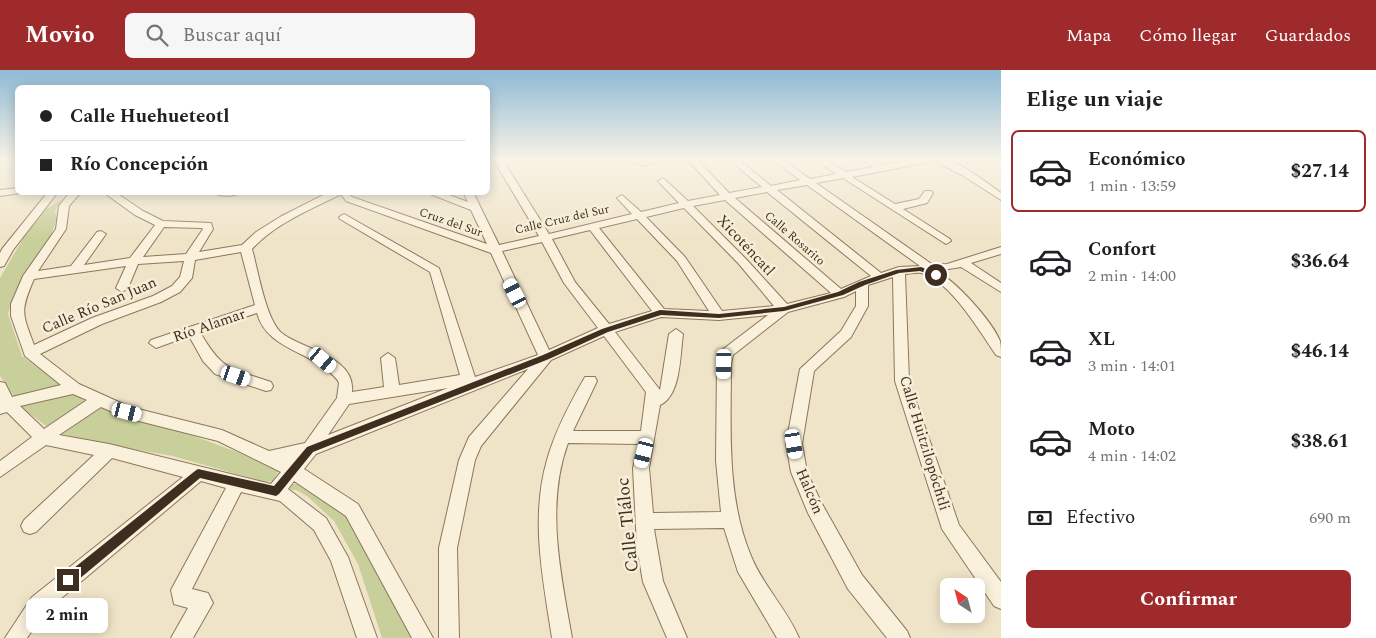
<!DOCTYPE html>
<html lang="es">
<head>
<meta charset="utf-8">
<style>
	:root { --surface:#fff; --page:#f6f6f6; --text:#202124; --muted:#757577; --line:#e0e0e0; --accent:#9e2a2b }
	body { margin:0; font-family:Spectral,serif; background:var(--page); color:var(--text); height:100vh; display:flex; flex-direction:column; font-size:19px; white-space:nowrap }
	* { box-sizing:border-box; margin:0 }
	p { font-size:16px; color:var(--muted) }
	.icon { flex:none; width:28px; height:28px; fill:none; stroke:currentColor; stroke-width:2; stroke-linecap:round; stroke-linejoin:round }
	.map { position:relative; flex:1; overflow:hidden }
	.sheet { display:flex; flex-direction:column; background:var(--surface); width:375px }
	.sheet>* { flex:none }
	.banner { position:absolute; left:15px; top:15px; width:475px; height:110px; border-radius:8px; box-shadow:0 2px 12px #0003; display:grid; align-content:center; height:110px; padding:0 25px; background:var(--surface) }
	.needle { width:32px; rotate:324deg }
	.controls { position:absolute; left:940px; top:508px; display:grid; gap:10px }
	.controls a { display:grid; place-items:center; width:45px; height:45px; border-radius:8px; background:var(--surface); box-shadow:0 2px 12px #0003; font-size:25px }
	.end { position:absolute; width:22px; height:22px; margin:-11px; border:6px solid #3d2e20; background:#fff; box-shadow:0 0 0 2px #fff }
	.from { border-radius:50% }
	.bubble { position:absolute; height:35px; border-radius:8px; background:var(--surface); box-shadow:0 2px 12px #0003; font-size:16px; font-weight:700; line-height:35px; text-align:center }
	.car { position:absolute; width:15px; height:30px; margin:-15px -8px; border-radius:6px; box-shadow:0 0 4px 1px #0007; background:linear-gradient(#fff 24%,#345 0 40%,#fff 0 76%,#345 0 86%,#fff 0) }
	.banner b { display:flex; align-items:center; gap:18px; height:48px; font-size:19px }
	.banner b+b { border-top:1px solid var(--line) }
	.banner i { width:12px; height:12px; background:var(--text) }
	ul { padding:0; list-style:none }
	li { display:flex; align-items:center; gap:15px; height:82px; margin:0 10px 8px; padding:0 15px; border:2px solid transparent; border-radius:8px }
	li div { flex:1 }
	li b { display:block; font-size:19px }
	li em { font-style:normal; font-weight:700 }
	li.current { border-color:var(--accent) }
	li>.icon { width:45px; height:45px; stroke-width:1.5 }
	h2 { padding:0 25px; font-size:22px; line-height:60px }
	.pay { display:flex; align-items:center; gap:12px; height:55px; padding:0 25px; font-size:19px }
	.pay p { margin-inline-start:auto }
	.cta { display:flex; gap:10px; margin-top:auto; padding:10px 25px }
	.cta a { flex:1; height:58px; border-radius:8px; background:var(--accent); color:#fff; font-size:20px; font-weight:700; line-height:58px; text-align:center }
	header { display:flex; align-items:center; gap:30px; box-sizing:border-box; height:70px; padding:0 25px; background:var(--accent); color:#fff }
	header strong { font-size:24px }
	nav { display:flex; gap:28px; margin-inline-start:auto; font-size:18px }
	.search { width:350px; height:45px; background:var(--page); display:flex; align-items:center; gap:12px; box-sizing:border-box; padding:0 18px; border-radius:8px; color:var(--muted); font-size:19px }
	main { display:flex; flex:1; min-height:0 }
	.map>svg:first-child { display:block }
	.green { fill:#c9cf9b }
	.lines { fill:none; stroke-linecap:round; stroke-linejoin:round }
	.minor-casing { stroke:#8d765c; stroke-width:2 }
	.minor { fill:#faf1dc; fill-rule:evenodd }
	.route { fill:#3d2e20 }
	.labels { text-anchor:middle; stroke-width:5; stroke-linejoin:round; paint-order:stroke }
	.far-street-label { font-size:12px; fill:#3d2e20; stroke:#f7eed8 }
	.street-label { font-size:15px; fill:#3d2e20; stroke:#f7eed8 }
	.near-street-label { font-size:18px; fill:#3d2e20; stroke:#f7eed8 }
</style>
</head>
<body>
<header>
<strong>Movio</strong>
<div class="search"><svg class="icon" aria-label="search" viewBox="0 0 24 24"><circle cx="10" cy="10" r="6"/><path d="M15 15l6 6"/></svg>Buscar aquí</div>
<nav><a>Mapa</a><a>Cómo llegar</a><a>Guardados</a></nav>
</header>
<main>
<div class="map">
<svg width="1001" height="568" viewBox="0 0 1001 568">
	<rect width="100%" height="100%" fill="#f0e4c8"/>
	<!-- green -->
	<g class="green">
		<path d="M62 129 55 141 57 149 49 171 14 224 8 244 22 286 86 332 191 365 280 398 273 411 264 412 173 386 103 374 54 362 21 337 0 306V208L24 167 45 140Z"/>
		<path d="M303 412 351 445 412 568H382L358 494 334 451 307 426 296 420H291L289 415Z"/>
	</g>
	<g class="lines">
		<defs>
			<g id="minor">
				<path d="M493 89H502L549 164 632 144 617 128 622 125 641 142 679 133 658 111 663 108 688 131 720 125 687 89H696L729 123 762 117 728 89H738L771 116 800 110 772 89H782L810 109 836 104 815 89H825L846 102 873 97 862 89H872L883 95C901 92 925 84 944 89 965 95 984 111 1001 123V130L962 105 934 91 852 107 895 134 919 129 925 121H931L933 123 927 133 903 139 950 169 951 171 946 174 843 108 816 113 933 195 947 194 1001 177V184L971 193 1001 213V222L961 197 936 201C956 211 992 251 1000 271 1001 275 1001 282 1001 287L996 285C981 263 949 209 921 203 916 202 910 204 905 204L909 311 959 455 1001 512V539L994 536 942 459 895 311 893 207 868 215V236L851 267 814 301 802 374 807 402 821 432 862 505 907 561 910 568H887L848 519 808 443 791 402 786 374 800 299 841 261 856 236V221L844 227 788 242 733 285 731 294C731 357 726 427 751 486 763 516 787 539 799 568H777L738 502 724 458 654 459 663 511 687 568H667L643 512 637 477 633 398 639 374 568 373C545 436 561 505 572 568H552C543 510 530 448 547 390 555 361 570 333 585 307H595L597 311 573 361H641L646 322 604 266 551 290 481 376 475 390 457 478 459 568H439V478L459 390 469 367 528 299 316 384 304 399 358 434 433 568H412L346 446 294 411 288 419 326 448 348 487 377 568H357L331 491 314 460 280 431 241 422 192 519 208 523 213 533 193 568H171L188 538 174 534 171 520 226 418 201 411 46 541 27 568H5L32 527 183 407 112 388 36 462 30 464 24 462 21 456 24 450 94 385 46 375 0 407V391L32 367 7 342 0 344V312L5 313 12 327 61 315 25 286 11 246V234L23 206 56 159 59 136 70 122H81L69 136 66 159 38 201 71 196 97 162 101 161 106 164 84 195 130 188 155 155 135 145 103 122H115L143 141 163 151 211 153 213 159 199 182 242 175 256 162 280 147 329 122H352L350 125 352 127 487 174 471 140 425 122H441L468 132 463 122H473L499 175 539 166ZM807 115 920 196 899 197 881 203 777 120ZM767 122 871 206 841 219 735 128ZM341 124 346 131 491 183 538 285 475 307 439 198 344 144 339 147 340 149 430 202 460 305 399 315 395 288 388 283 381 288 384 317 352 322C356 287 305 280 283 264 266 252 258 200 252 179 276 153 310 140 341 124ZM725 130 831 223 787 234 746 189 693 136ZM684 138 738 193 774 236 722 241 685 187 646 147ZM637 149 677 191 709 241 664 239 599 158ZM164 157 202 158 203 159 186 184 143 187ZM590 160 652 241 609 254 575 212 552 169ZM542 172 564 213 598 258 549 280 502 181ZM241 182 255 235 151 270 149 273 156 278 189 266 203 291 215 304 266 321 271 320 273 316 271 312C231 298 223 302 200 262L257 243C266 277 304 280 328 301 333 305 337 308 339 313L337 328 305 373 269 381 222 360 130 337 79 314 40 284 102 254 161 232 180 222 192 208 195 190ZM184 191 180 207 172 216 153 226 92 248 34 275C22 243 20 241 34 209L126 196 116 218 122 222 128 218 138 194ZM768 245 722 280 717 294 716 391 721 442 653 443 649 398 660 335C681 326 680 285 683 264L676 259 669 264 660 320 615 262 661 247 719 250ZM448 318 328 365 349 334ZM73 324 87 330 44 359 20 336ZM101 337 127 348 218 371 281 402 271 414 109 374 59 365Z"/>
				<path d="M545 89H553V90L549 93Z"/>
				<path d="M629 89H664L642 96Z"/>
				<path d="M18 118V122L21 123 0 126V120Z"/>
				<path d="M48 122H58L13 180 4 196 0 197V183L2 179Z"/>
				<path d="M212 122H242C235 127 219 127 212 122Z"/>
			</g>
		</defs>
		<!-- minor casing -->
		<use href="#minor" class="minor-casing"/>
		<!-- minor -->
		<use href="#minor" class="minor"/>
	</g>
	<!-- sky -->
	<linearGradient id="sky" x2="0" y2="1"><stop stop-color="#8fbad6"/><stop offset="0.53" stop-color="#f8f3e6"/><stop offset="1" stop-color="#f8f3e6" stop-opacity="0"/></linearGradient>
	<rect width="1001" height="169" fill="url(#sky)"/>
	<!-- route -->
	<path class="route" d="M921 197 940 205 936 207 920 201 899 203 865 215 843 225 784 241 719 248 661 245 608 262 549 289 313 382 279 424 276 426 200 408 72 515H64L62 510 64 506 195 401 198 399 274 416 307 377 543 285 602 259 660 240 719 244 784 237 838 222 859 212 896 200Z"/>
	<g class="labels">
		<!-- far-street labels -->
		<g class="far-street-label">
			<text transform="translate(562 149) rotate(-13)" y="4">Calle Cruz del Sur</text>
			<text transform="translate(451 152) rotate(19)" y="4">Cruz del Sur</text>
			<text transform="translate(795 168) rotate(41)" y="4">Calle Rosarito</text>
		</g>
		<!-- street labels -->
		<g class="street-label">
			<text transform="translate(746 175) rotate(47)" y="5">Xicoténcatl</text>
			<text transform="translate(99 235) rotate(-23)" y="5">Calle Río San Juan</text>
			<text transform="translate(209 255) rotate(-19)" y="5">Río Alamar</text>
			<text transform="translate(925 373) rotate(73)" y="5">Calle Huitzilopóchtli</text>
			<text transform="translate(810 421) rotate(67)" y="5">Halcón</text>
		</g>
		<!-- near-street labels -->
		<g class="near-street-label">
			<text transform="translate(627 455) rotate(-96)" y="6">Calle Tláloc</text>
		</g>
	</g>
</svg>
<div class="controls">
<a><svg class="needle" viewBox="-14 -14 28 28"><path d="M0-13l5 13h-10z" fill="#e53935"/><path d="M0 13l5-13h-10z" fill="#757577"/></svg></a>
</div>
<i class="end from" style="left:936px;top:205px"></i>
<i class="end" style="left:68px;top:510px"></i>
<div class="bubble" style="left:26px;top:528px;width:82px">2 min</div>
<i class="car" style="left:515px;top:223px;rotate:333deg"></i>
<i class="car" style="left:323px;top:290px;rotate:130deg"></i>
<i class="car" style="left:724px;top:294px;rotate:181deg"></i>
<i class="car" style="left:236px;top:306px;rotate:109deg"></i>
<i class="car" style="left:127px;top:342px;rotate:104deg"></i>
<i class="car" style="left:794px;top:374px;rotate:170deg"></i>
<i class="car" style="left:644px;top:383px;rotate:194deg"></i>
<div class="banner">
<b><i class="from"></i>Calle Huehueteotl</b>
<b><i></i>Río Concepción</b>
</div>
</div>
<section class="sheet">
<h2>Elige un viaje</h2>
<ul>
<li class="current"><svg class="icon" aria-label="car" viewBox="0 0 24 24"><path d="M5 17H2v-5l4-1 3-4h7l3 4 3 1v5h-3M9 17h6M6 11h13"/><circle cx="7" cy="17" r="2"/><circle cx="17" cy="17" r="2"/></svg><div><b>Económico</b><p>1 min · 13:59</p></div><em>$27.14</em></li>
<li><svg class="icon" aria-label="car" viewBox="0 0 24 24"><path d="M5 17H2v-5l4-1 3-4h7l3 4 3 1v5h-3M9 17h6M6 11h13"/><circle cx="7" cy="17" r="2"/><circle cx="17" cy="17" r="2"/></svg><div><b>Confort</b><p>2 min · 14:00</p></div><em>$36.64</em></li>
<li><svg class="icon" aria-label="car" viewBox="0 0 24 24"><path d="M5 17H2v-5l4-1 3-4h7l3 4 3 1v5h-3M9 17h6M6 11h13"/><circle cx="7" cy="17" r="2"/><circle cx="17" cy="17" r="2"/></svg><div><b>XL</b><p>3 min · 14:01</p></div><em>$46.14</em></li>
<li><svg class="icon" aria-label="car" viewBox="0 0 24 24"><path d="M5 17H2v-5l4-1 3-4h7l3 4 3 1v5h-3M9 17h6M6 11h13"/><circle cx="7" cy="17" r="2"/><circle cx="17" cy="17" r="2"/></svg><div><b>Moto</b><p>4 min · 14:02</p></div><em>$38.61</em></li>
</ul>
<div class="pay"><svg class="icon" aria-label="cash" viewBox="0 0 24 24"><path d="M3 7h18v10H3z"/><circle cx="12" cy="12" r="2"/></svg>Efectivo<p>690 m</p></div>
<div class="cta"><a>Confirmar</a></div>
</section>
</main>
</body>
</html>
